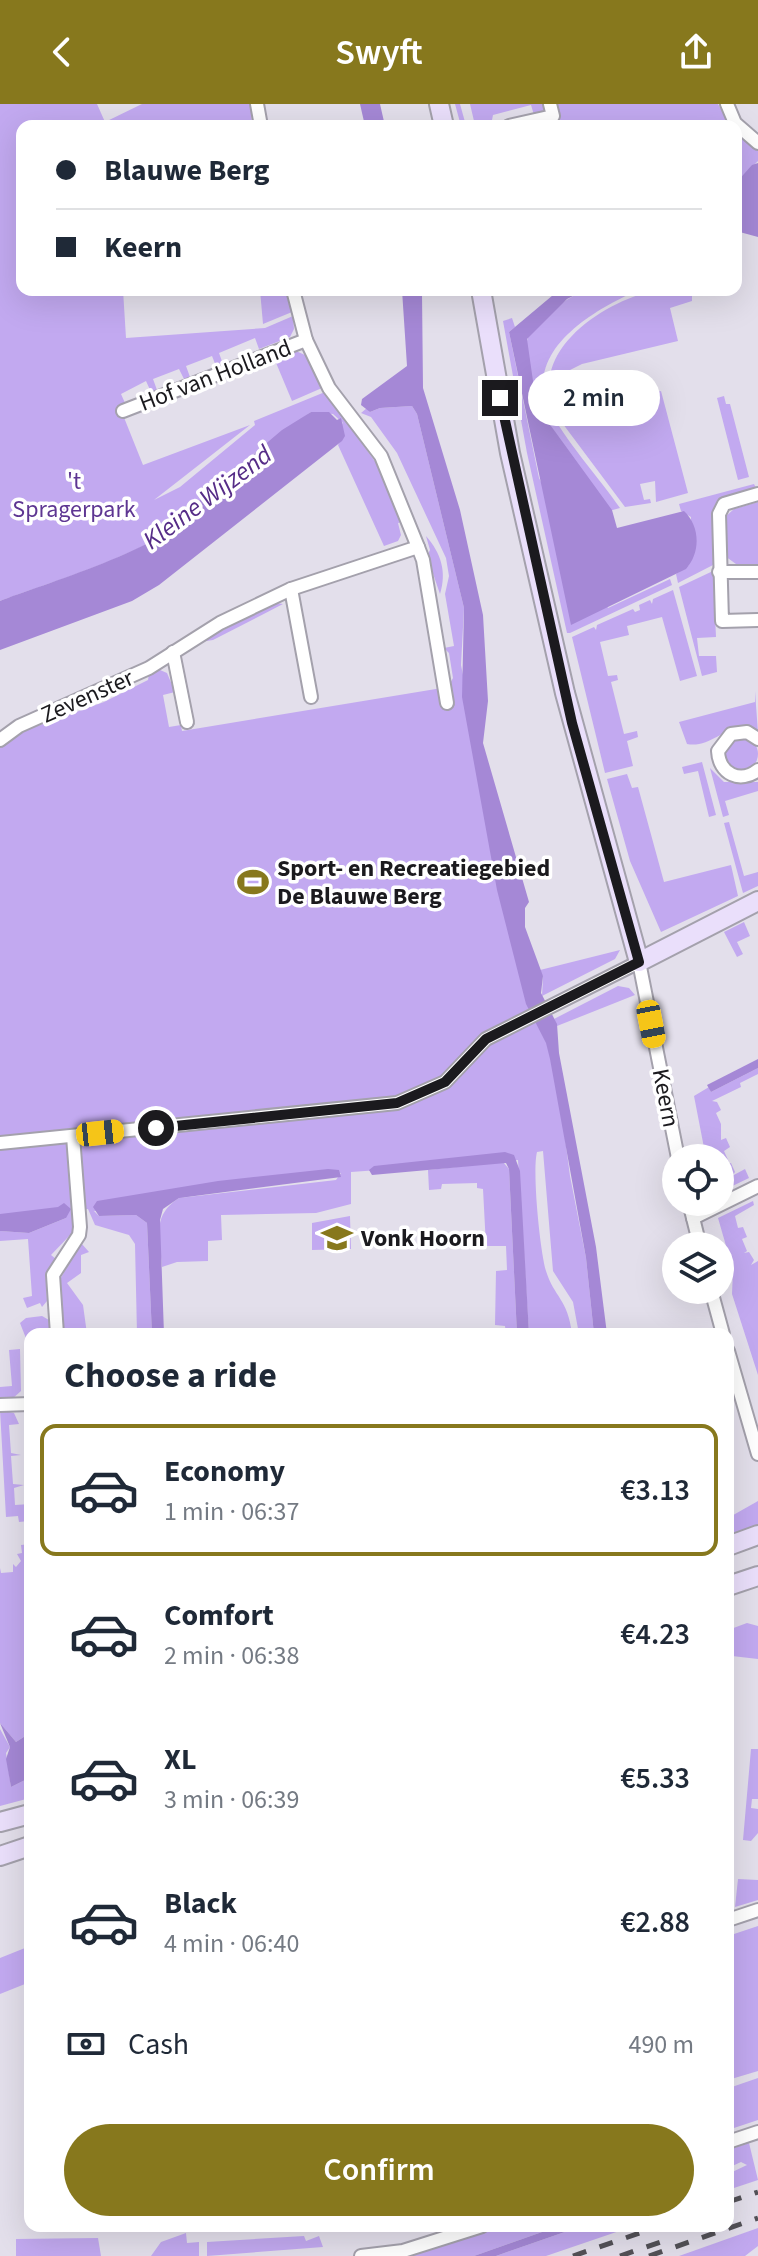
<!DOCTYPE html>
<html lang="en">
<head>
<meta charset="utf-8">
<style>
	:root { --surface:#fff; --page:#f6f6f7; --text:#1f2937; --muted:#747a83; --line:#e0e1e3; --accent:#87781d }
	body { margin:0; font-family:"Source Sans 3",sans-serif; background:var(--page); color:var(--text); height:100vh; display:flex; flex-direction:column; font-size:30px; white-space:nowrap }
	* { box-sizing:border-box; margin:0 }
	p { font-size:26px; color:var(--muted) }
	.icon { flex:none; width:44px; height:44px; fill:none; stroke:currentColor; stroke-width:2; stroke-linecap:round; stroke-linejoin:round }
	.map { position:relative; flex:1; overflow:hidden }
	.drawer { position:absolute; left:24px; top:1224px; width:710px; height:904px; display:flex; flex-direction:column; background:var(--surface); border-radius:16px; box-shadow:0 8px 32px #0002 }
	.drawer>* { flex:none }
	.guide { position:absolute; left:16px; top:16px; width:726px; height:176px; border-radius:16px; box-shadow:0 8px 32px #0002; display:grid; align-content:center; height:176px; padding:0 40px; background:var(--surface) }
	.fabs { position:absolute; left:662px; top:1040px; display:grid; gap:16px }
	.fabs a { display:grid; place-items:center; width:72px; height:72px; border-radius:50%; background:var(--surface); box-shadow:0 8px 32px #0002; font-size:40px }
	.end { position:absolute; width:36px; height:36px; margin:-18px; border:10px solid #1b1a1e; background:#fff; box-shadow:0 0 0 4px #fff }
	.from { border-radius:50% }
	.bubble { position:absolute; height:56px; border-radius:28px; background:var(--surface); box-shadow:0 8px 32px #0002; font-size:26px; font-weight:600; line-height:56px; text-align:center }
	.car { position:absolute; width:24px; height:48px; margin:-24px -12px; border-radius:10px; box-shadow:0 0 6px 2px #0007; background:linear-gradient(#f5c518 24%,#345 0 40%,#f5c518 0 76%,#345 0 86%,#f5c518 0) }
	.guide b { display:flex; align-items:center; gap:28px; height:76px; font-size:30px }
	.guide b+b { border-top:2px solid var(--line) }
	.guide i { width:20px; height:20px; background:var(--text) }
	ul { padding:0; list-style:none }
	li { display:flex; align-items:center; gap:24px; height:132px; margin:0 16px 12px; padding:0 24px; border:4px solid transparent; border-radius:16px }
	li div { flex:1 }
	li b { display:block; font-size:30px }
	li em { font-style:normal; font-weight:600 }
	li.active { border-color:var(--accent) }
	li>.icon { width:72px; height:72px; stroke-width:1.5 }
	h2 { padding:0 40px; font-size:36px; line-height:96px }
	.pay { display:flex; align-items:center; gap:20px; height:88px; padding:0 40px; font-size:30px }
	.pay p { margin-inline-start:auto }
	.cta { display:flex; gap:16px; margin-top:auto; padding:16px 40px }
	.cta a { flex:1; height:92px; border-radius:48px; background:var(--accent); color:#fff; font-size:32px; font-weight:600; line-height:92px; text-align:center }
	header { display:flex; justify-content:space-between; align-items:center; height:104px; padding:0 40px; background:var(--accent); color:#fff; font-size:36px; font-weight:600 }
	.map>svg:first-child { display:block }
	.green { fill:#c2a9f0 }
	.water { fill:#a588d6 }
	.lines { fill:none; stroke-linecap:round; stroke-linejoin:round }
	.street-casing { stroke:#a4a1ac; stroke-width:16 }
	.secondary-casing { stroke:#a4a1ac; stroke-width:22 }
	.street { stroke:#fff; stroke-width:12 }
	.secondary { stroke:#eadffb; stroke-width:18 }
	.rail { stroke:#535157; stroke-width:5; stroke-dasharray:14 14; stroke-linecap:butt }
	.route { stroke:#1b1a1e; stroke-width:10 }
	.labels { text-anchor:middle; stroke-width:7; stroke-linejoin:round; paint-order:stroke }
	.street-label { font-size:24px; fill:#1b1a1e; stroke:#fff }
	.park-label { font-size:24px; fill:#5e3692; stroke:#fff }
	.poi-label { font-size:24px; font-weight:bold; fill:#1b1a1e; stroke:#fff; text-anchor:start }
	.water-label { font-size:26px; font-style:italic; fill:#552c87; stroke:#fff }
</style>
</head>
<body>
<header><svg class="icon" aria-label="back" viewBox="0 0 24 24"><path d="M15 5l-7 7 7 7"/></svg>Swyft<svg class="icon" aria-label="share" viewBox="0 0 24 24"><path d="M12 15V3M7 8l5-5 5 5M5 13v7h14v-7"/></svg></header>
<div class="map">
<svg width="758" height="2152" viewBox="0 0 758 2152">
	<rect width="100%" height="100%" fill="#e3dfeb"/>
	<!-- green -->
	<g class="green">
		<path d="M0 0H97L105 18 142 0H251L252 22H235L234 18 217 22H22V186H123L126 234 265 224 293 212 294 225 290 233 259 245 255 234 219 249 223 260 216 262 212 252 186 262 190 273 184 275 179 265 153 275 157 286 151 288 146 277 121 290 125 299 120 301 121 306 143 361 250 321 154 396 180 383 255 321 254 317 325 288 379 363 402 418 398 419 401 431 398 437 384 442 338 341 344 332 340 321 343 319 333 310 311 308 258 346 187 407C175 442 38 482 0 497Z"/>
		<path d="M455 0H460L465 18 474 17 470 0H543L544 6 534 11 531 1 493 11 491 21 461 22Z"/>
		<path d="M554 0H718L730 22H547L559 19Z"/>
		<path d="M736 28 758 43V57L736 79Z"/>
		<path d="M260 186H285L292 208 263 220Z"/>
		<path d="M585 186H639C597 204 522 246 549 304 563 334 600 375 620 404L609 407 543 311C536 295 522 249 528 233 533 217 570 192 585 186Z"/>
		<path d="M656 186 692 188V197L670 204 678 237 582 260 568 267 579 310 661 287 688 389 656 398 655 377 640 380 644 396 650 395 651 399 625 403 560 316C520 253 600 198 656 186Z"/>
		<path d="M512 214 515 223 509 228 539 374 608 504 670 475 672 481 570 529H567L527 349 503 217Z"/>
		<path d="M294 246 307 252 322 284 292 297 274 254Z"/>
		<path d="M724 292 726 300H730L749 373 738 376 717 294Z"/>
		<path d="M412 302 417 310 464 504 461 561 485 680 551 929 570 1072 586 1154 594 1230H579L573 1198 553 1167 543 1047 537 1048C532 1067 540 1147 546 1167 554 1193 568 1195 572 1230H529L518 1056 351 1068V1100L316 1109 221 1111 222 1136 208 1137V1157L177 1158 162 1163C160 1134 151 1112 179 1094L336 1076 341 1069 94 1107 99 1112 136 1111 147 1119 152 1230H137L135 1140 129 1131 95 1121 88 1105 74 1107V1127L51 1151 56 1155 46 1177 47 1197 42 1203 40 1199 27 1204 23 1194 32 1192 28 1135 0 1137V1127L29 1129 66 1114H0V644L26 626 104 598 148 576 149 570 160 566 167 569 175 588 163 591 169 623 181 621 182 627 448 583 453 574 449 549 444 544 454 542 445 490 449 472 446 454 397 349 371 313 361 309 367 304 370 308 380 304Z"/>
		<path d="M754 380 756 384 718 397 712 417 713 461 678 479 676 470 689 461 691 413 681 407 679 400Z"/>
		<path d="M758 398V460H736L725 452 724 414 734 405Z"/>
		<path d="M426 432C441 449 447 468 440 490L427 452 430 446Z"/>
		<path d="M713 467 716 533 697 534 699 552H716L717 568 702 572 679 483Z"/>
		<path d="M673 486 697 572 680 577 662 513 627 522 629 531 600 538 608 572 617 571 618 576 611 578 624 630 637 627 638 633 627 637 633 662 605 669 572 533 594 523 596 526 597 521 633 505 635 508 640 506 639 501 650 496 652 500 653 495Z"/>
		<path d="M276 499 283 500 213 536 200 538Z"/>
		<path d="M755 587 758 629 743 621C723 626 707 644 687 640L679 618 755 598Z"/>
		<circle cx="741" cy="650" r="17"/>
		<path d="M702 658 716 711 709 713 698 667 684 670 682 663Z"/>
		<path d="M710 664 724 678H758V687L725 697 729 711 723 713Z"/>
		<path d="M627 670 632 684 638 683 664 778 731 761 738 792 661 828 630 757 607 675Z"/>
		<path d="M729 718 744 772 758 768V782L743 789 724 719Z"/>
		<path d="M744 818 750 832 737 838 743 850 737 853 724 828Z"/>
		<path d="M620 846 615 855 542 892 543 873 540 866Z"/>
		<path d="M618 882 629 884 635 891 557 922 554 915Z"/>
		<path d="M758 964V970L740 979 741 983 712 997 717 998 721 1006 716 1009 721 1020V1036L726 1034 730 1043 724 1047 729 1058 726 1060 731 1059 735 1068 732 1072 745 1065 749 1074 720 1088V1054H706L694 992 709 983 711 988Z"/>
		<path d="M503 1058 509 1065 517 1230H506L505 1222 495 1221 496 1167 507 1166 506 1142H486L483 1085 477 1084V1079L442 1080 441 1085 429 1086 428 1066Z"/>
		<path d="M753 1097 754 1101 735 1112 738 1124 743 1123 747 1133 742 1135 747 1147 744 1149 749 1148 754 1156 751 1161 758 1157V1271L732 1190 733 1166 718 1114Z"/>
		<path d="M350 1112 351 1145 312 1146V1119Z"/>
		<path d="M81 1139 89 1148 81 1151V1169L67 1179 83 1201 87 1230H63L59 1177Z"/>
		<path d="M42 1212 49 1216 51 1230H30V1288L26 1244 29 1242 20 1219 26 1214Z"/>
		<path d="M20 1245 21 1287 12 1295 0 1296V1283L12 1282 9 1246Z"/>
		<path d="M0 1306 14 1309 19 1320 9 1321 11 1349 21 1351 11 1352 13 1380 24 1381 14 1384 15 1401 30 1400V1430L29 1417 19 1418 18 1412 6 1413Z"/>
		<path d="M758 1397V1421L728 1432V1414Z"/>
		<path d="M30 1440V1629L16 1638 0 1619V1464L1 1469 13 1468V1460L16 1463 21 1457 17 1450 22 1449 21 1441Z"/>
		<path d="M747 1519 758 1522V1555L732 1552 733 1546 728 1543V1526Z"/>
		<path d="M0 1625 10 1643 6 1649 11 1683 25 1676 24 1653 30 1646V1694L0 1702Z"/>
		<path d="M751 1645H758V1695H752L751 1704 758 1705V1729L751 1737 743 1736Z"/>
		<path d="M738 1775 758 1776V1796L735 1803Z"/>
		<path d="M758 1822V1967L728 1976V1832Z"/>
		<path d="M30 1842V1878L0 1890V1854Z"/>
		<path d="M758 1974V2016L728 2026 729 1984Z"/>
		<path d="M749 2039 758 2076 728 2086V2070L747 2061 741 2058 728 2064V2046Z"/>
		<path d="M504 2122H559L474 2152H411Z"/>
		<path d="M582 2122H634L546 2152H496Z"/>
		<path d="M758 2124V2142L745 2152H679Z"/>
		<path d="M186 2129 187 2139 199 2138V2152H151L161 2138Z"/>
		<path d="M304 2132 306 2137 319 2132 323 2143 207 2152V2138Z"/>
		<path d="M98 2134 101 2152H16V2135Z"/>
	</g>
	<!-- water -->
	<g class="water">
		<path d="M360 0H380L385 22H365Z"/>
		<path d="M758 59V133L736 127V79L752 61Z"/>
		<path d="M402 186H422V189L423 284 460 406 483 511 488 597 483 639 529 798 525 804V823L543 872 541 889 557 920 559 949 596 1143 607 1230H594L586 1154 550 955 546 939 526 900 497 786 462 593 464 504 417 310 412 302 380 304 370 308 361 301 362 295 407 262Z"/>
		<path d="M559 186H585L567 195 527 235 534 284 543 311 612 406 617 424 684 407C700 422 701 448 686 465L571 521 509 228Z"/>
		<path d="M311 308H329L337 316 341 314 345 332 342 337 159 481 132 497 0 546V497C37 482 176 441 187 407L282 326Z"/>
		<path d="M758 955V964L711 988 707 981Z"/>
		<path d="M505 1048 514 1051 520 1067 529 1230H517L509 1065 506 1059 372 1071 369 1066 374 1062Z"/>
		<path d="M328 1065 339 1066 341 1073 179 1094 163 1105 160 1116 164 1230H152L147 1119 136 1111 99 1112 93 1103 97 1097 218 1077Z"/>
		<path d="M64 1099 71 1105 66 1114 29 1129 0 1127V1110L58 1103Z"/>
		<path d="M0 1619 16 1638 30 1629C30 1647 23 1657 25 1676L11 1683 6 1655 10 1643Z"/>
		<path d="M559 2122H582L496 2152H474Z"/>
	</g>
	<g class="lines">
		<defs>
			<g id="street">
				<path d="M257 0 261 22"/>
				<path d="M727 0 735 19 758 39"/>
				<path d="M509 22 553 12 550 0"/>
				<path d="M123 307 306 236"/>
				<path d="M758 390 724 400 719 410 722 517 758 516"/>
				<path d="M418 443 423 456 447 599"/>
				<path d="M719 468H758"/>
				<path d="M291 485 311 593"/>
				<path d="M173 548 187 618"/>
				<path d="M758 635 747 628 731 630 718 647C719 670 740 680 758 666"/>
				<path d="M0 636 19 622 149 564 220 519 291 485 418 443 381 352 329 284 306 236 293 186"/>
				<path d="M0 1039 397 999 445 978 486 935 639 858 678 1054"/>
				<path d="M689 1098 700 1142"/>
				<path d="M693 1114 758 1082"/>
				<path d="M711 1186 723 1230"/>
				<path d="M57 1230 53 1171 79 1131 80 1123 73 1032"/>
				<path d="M728 1247 758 1350"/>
				<path d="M0 1301 30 1300"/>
				<path d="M728 1816 758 1806"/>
				<path d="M728 2038 758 2028"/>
				<path d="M361 2152 403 2147 482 2122"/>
			</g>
			<g id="secondary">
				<path d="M439 0 444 22"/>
				<path d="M481 186 510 349 565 589 639 858 758 797"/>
				<path d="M728 1442 758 1431"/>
				<path d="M728 1482 758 1472"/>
				<path d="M0 1718 30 1710"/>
				<path d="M0 1752 30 1742"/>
			</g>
		</defs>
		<!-- street casing -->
		<use href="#street" class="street-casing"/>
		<!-- secondary casing -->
		<use href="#secondary" class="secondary-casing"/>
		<!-- street -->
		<use href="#street" class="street"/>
		<!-- secondary -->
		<use href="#secondary" class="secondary"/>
		<!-- rail -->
		<g class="rail">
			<path d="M728 2098 758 2088"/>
			<path d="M573 2152 660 2122"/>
			<path d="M620 2152 661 2138"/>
			<path d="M649 2152 758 2114"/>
		</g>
	</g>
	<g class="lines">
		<!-- route -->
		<path class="route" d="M156 1024 397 999 445 978 486 935 639 858 572 619 500 294"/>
	</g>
	<!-- icons -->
	<defs>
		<symbol id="stadium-bare" viewBox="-9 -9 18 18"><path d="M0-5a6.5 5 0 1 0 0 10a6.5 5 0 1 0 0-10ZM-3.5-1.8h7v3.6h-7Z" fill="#87781d" stroke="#fff" stroke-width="2.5" paint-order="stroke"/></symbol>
		<symbol id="school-bare" viewBox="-9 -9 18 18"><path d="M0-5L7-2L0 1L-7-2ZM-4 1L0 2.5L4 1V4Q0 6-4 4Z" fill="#87781d" stroke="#fff" stroke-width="2.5" paint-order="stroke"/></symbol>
	</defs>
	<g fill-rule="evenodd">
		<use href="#stadium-bare" x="231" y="756" width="44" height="44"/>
		<use href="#school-bare" x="315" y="1112" width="44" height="44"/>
	</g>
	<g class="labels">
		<!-- street labels -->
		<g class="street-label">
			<text transform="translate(215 271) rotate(-21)" y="8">Hof van Holland</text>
			<text transform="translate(87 592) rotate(-24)" y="8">Zevenster</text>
			<text transform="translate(666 994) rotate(79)" y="8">Keern</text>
		</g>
		<!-- park labels -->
		<g class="park-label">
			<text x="74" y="385">'t<tspan x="74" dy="28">Spragerpark</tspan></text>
		</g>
		<!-- poi labels -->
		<g class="poi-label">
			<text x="277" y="772">Sport- en Recreatiegebied<tspan x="277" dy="28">De Blauwe Berg</tspan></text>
			<text x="361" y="1142">Vonk Hoorn</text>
		</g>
		<!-- water labels -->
		<g class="water-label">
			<text transform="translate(207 393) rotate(-37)" y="9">Kleine Wijzend</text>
		</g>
	</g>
</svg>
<div class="fabs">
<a><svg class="icon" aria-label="locate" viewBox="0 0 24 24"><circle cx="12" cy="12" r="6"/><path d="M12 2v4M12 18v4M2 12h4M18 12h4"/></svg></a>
<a><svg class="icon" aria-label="layers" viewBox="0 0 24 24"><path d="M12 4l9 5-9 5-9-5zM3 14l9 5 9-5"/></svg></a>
</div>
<i class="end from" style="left:156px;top:1024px"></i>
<i class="end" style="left:500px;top:294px"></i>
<div class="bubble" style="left:528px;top:266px;width:132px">2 min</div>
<i class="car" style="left:651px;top:920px;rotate:169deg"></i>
<i class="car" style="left:100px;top:1029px;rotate:84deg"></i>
<div class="guide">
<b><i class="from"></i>Blauwe Berg</b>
<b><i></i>Keern</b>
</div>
<section class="drawer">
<h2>Choose a ride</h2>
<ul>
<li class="active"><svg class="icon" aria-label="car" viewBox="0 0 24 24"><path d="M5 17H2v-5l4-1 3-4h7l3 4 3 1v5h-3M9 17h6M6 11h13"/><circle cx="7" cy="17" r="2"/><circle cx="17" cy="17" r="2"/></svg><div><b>Economy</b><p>1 min · 06:37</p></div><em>€3.13</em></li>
<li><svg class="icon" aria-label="car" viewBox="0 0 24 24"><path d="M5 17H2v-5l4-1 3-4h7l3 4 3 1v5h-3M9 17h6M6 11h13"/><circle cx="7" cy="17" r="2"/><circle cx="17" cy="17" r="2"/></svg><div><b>Comfort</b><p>2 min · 06:38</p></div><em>€4.23</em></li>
<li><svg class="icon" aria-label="car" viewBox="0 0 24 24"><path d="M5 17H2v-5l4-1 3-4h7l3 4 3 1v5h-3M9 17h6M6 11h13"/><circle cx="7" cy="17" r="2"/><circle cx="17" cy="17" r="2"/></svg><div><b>XL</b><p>3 min · 06:39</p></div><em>€5.33</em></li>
<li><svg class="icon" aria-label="car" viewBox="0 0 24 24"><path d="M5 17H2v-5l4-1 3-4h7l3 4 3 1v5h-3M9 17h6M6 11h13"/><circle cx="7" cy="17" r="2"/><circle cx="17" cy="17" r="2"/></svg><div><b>Black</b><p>4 min · 06:40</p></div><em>€2.88</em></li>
</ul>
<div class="pay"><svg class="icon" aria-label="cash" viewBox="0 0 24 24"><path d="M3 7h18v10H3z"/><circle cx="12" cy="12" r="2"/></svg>Cash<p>490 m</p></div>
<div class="cta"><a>Confirm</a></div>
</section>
</div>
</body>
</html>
